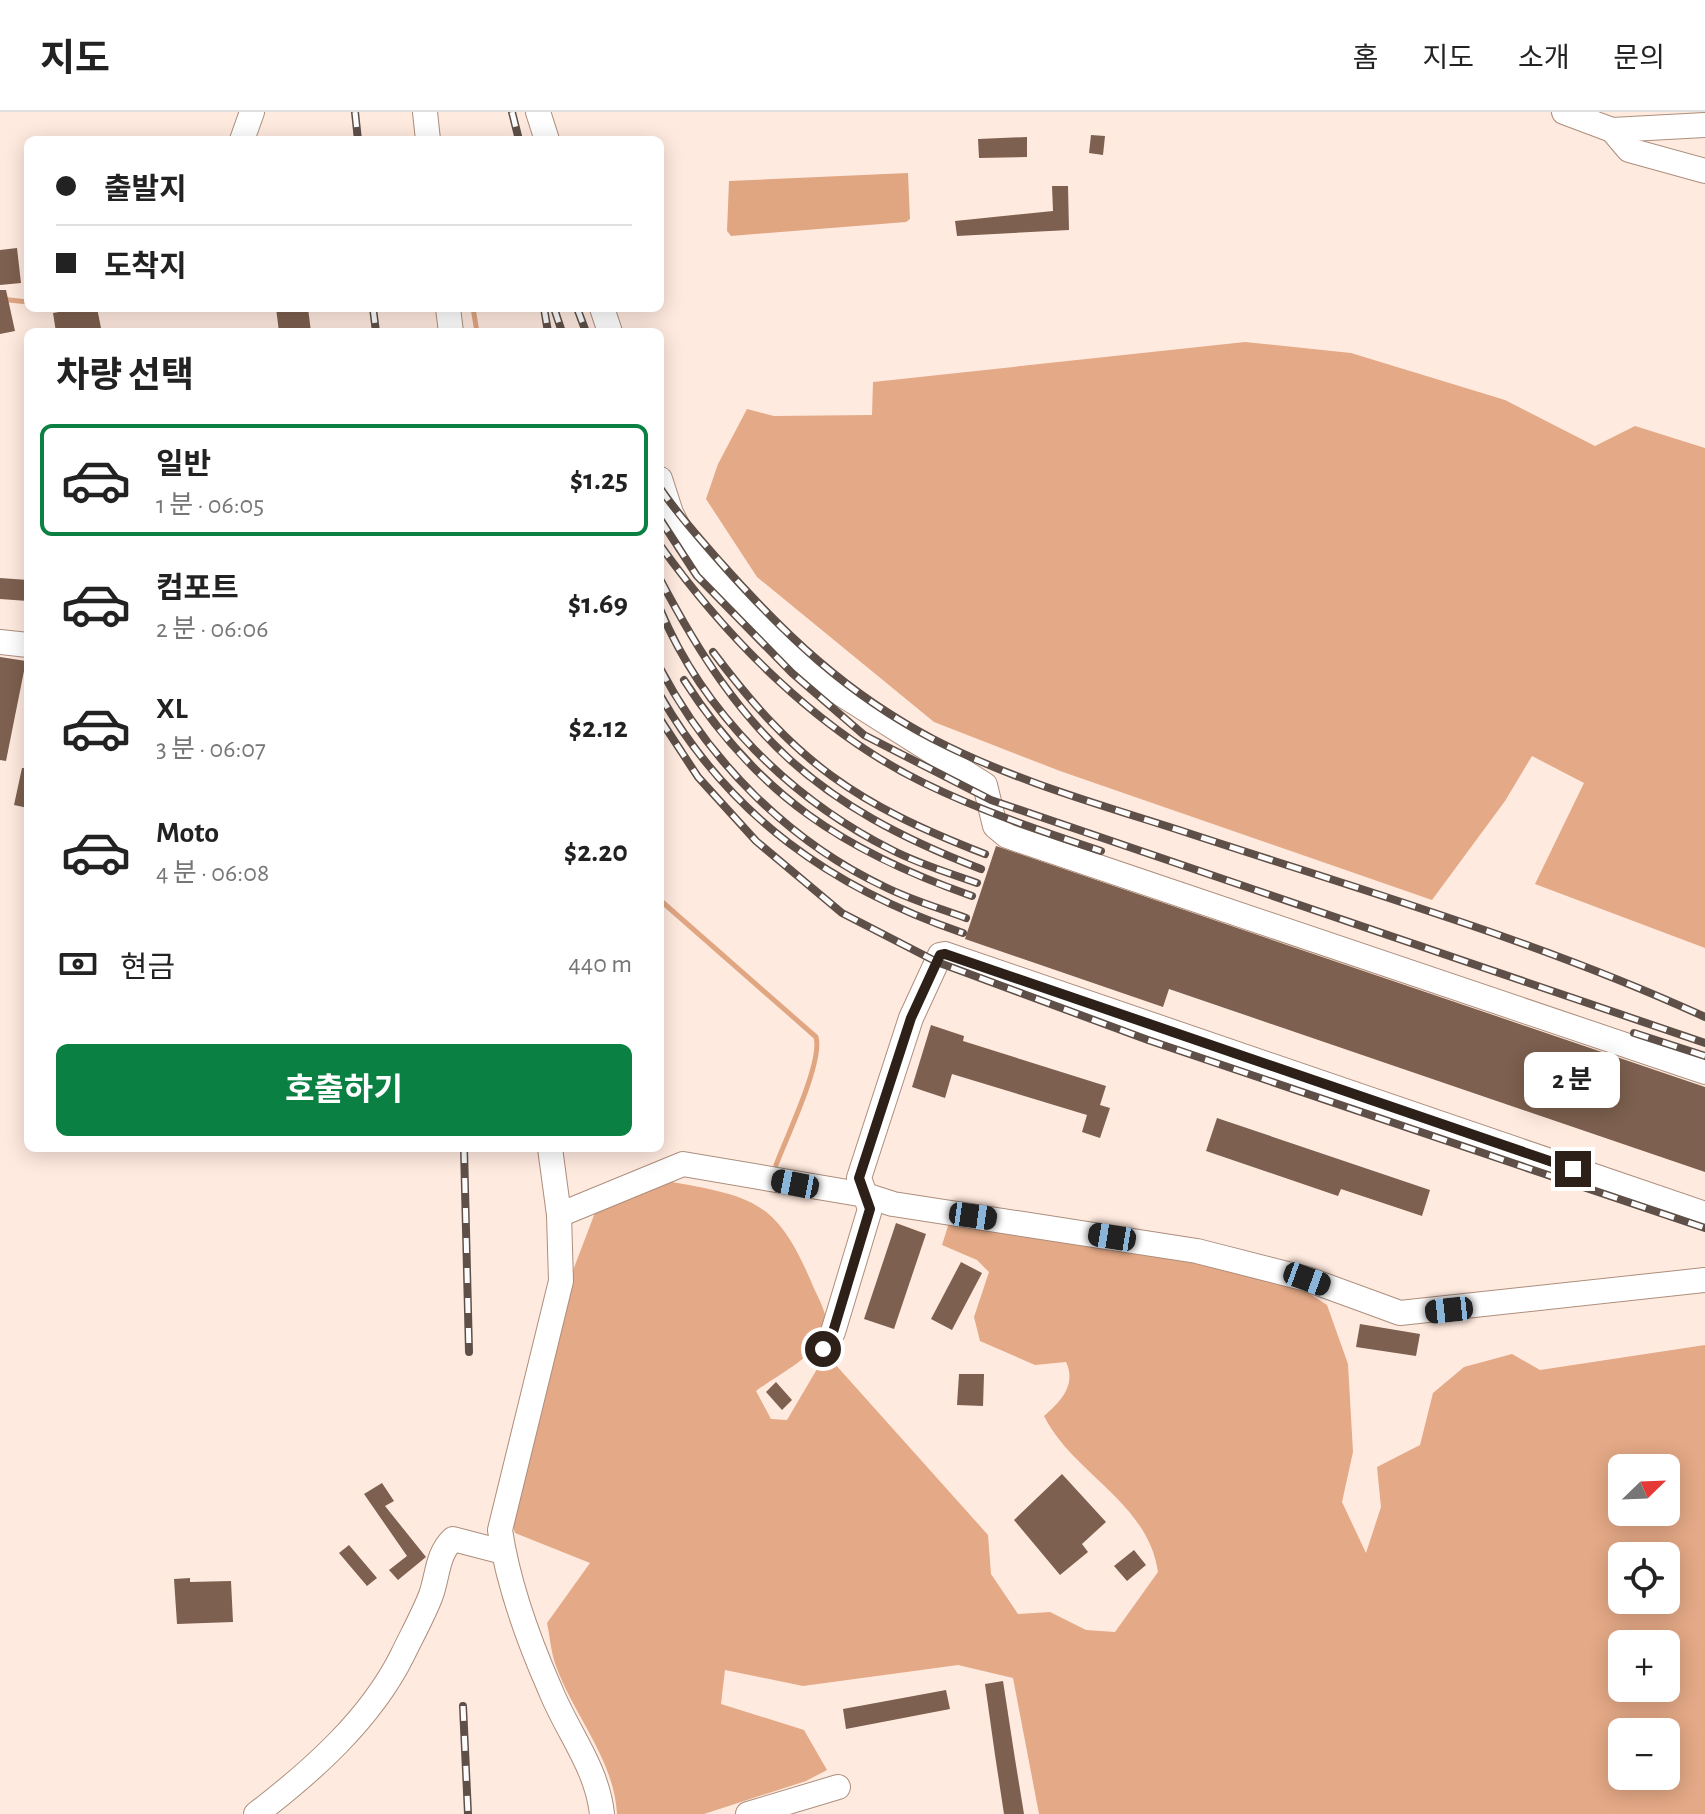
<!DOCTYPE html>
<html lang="ko">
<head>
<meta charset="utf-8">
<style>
	:root { --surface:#fff; --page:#f6f6f6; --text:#222; --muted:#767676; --line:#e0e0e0; --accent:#0b8043 }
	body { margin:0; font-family:"Alegreya Sans","Noto Sans KR",sans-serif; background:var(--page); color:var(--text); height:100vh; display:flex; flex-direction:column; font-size:30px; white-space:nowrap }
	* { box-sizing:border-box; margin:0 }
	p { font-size:26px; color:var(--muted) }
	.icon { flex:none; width:44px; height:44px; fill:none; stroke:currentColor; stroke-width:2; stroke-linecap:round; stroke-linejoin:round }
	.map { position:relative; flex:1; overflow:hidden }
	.sheet { position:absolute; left:24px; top:216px; width:640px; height:824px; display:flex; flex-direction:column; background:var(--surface); border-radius:12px; box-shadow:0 4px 20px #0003 }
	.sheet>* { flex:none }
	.banner { position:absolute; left:24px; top:24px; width:640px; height:176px; border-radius:12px; box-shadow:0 4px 20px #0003; display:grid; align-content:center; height:176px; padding:0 32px; background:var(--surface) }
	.needle { width:52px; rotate:67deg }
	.controls { position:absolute; left:1608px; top:1342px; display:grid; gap:16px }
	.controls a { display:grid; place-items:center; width:72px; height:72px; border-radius:12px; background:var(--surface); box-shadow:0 4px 20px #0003; font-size:40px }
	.end { position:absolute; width:36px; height:36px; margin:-18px; border:10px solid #2c2019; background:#fff; box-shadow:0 0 0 4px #fff }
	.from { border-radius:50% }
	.bubble { position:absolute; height:56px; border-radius:12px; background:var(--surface); box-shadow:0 4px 20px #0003; font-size:26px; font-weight:700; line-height:56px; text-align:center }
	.car { position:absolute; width:24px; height:48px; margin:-24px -12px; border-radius:10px; box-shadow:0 0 6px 2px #0007; background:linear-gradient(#222 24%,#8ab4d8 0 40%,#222 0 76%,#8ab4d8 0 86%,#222 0) }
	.banner b { display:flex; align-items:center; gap:28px; height:76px; font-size:30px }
	.banner b+b { border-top:2px solid var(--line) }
	.banner i { width:20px; height:20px; background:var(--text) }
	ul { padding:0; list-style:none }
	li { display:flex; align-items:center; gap:24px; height:112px; margin:0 16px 12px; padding:0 16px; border:4px solid transparent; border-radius:12px }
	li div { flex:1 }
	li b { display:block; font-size:30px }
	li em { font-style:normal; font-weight:700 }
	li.on { border-color:var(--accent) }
	li>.icon { width:72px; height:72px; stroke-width:1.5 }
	h2 { padding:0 32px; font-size:36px; line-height:96px }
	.pay { display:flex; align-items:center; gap:20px; height:88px; padding:0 32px; font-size:30px }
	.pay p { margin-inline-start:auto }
	.primary-button { display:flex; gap:16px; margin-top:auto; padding:16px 32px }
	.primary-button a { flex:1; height:92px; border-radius:12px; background:var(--accent); color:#fff; font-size:32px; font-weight:700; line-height:92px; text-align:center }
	header { display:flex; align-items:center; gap:48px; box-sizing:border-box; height:112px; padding:0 40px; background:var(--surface); border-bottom:2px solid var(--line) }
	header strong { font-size:38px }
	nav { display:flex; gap:44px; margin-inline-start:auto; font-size:28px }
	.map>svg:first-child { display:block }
	.forest { fill:#e4a986; fill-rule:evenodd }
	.water { fill:#e0a682 }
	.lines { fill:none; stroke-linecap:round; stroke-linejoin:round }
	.stream { stroke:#e0a682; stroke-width:5 }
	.building { fill:#7d604f }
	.minor-casing { stroke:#ad8e7c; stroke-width:26 }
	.minor { stroke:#fff; stroke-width:24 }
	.rail-casing { stroke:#5e5048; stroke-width:8 }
	.rail { stroke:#fcfcfc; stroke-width:5; stroke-dasharray:15; stroke-linecap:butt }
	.route { stroke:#2c2019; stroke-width:10 }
</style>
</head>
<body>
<header>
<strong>지도</strong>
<nav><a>홈</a><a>지도</a><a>소개</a><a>문의</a></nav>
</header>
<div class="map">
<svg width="1705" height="1702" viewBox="0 0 1705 1702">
	<rect width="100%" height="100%" fill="#ffeadf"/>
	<!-- forest -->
	<g class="forest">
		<path d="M1245 230 1351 241 1505 288 1595 334 1635 314 1705 336V836L1535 772 1584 671 1532 644 1505 689 1432 788 1060 659 934 610 757 465 706 387 718 352 747 297 774 304 872 303 873 270Z"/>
		<path d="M672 1070C757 1085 778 1091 813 1174 819 1188 830 1205 825 1220 814 1246 777 1263 756 1279L771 1307 787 1308 820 1252 834 1251 988 1423 991 1462 1018 1502 1050 1500 1086 1518 1115 1520 1158 1460C1148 1390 1073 1362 1044 1304 1060 1290 1077 1273 1066 1250L1035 1253 980 1229 974 1205 989 1160 977 1148 942 1133 949 1111 1197 1151 1299 1175 1327 1193 1348 1252 1353 1340 1342 1390 1366 1441 1381 1395 1377 1355 1420 1333 1433 1281 1464 1255 1512 1242 1540 1258 1705 1233V1702H1039L1013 1566 958 1553 803 1574 725 1558 721 1592 804 1618 827 1658 806 1669 704 1702H617C614 1647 574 1604 556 1554 551 1541 550 1525 547 1511L590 1451 515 1421 510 1404 557 1235 572 1161 596 1098 631 1081ZM1622 1356H1666V1400H1622ZM1622 1444H1666V1488H1622ZM1622 1532H1666V1576H1622ZM1622 1620H1666V1664H1622Z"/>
	</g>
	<!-- water -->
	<path class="water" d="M908 61 910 107 906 110 731 124 727 119 729 69Z"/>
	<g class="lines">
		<!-- stream -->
		<g class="stream">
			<path d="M0 187 28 190"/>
			<path d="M473 196 477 220"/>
			<path d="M660 788 816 925C823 950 786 1026 776 1053"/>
		</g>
	</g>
	<!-- building -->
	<g class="building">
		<path d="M1091 23 1105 24 1103 43 1089 41Z"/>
		<path d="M1027 25V45L979 46 978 27Z"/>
		<path d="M1052 74H1068L1069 118 957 124 955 109 1053 99Z"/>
		<path d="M17 136 21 171 0 173V138Z"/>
		<path d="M0 178H6L15 219 0 222Z"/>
		<path d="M83 196H97L101 216 56 220 53 201Z"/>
		<path d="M276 196H308L311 220H279Z"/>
		<path d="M0 466 28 468V489L0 487Z"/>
		<path d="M0 545 26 549 6 649 0 648Z"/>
		<path d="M22 656H28V696L14 693Z"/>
		<path d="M996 734 1705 975V1060L1169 877 1163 895 965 827Z"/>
		<path d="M931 913 964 924 963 929 1106 974 1100 993 1110 996 1100 1026 1082 1020 1087 1003 952 962 945 986 912 975Z"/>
		<path d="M1217 1006 1430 1078 1422 1104 1341 1077 1338 1084 1206 1039Z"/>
		<path d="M896 1111 926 1122 894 1217 864 1207Z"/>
		<path d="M961 1150 982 1161 952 1218 931 1207Z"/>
		<path d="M1360 1212 1420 1222 1416 1244 1356 1235Z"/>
		<path d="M959 1262H984L983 1294 957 1293Z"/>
		<path d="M776 1270 792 1288 782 1298 766 1280Z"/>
		<path d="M1062 1362 1106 1410 1082 1432 1088 1440 1060 1463 1014 1408Z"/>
		<path d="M382 1371 394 1389 385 1394 426 1445 398 1468 389 1458 407 1444 364 1382Z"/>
		<path d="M349 1433 377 1466 367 1474 339 1441Z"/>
		<path d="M1134 1438 1146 1453 1127 1469 1114 1454Z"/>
		<path d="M190 1466V1470L231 1469 233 1510 177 1512 174 1467Z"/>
		<path d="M1003 1569 1015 1647 1024 1702H1004L995 1643 985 1572Z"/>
		<path d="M946 1578 950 1597 846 1617 843 1597Z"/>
	</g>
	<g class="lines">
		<defs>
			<g id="minor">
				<path d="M425 0 428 28"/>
				<path d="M538 0 547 28"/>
				<path d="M1564 0 1612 18 1705 13"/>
				<path d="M1612 18 1629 38 1705 59"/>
				<path d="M242 28 252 0"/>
				<path d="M448 196 451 220"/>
				<path d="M602 196 610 220"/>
				<path d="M660 367 671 401 687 432 777 531 835 578 985 673 995 714 1007 724 1705 960"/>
				<path d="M0 530 28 533"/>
				<path d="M550 1036 559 1103 561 1169 500 1418C508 1472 528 1527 550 1577 567 1620 597 1655 602 1702"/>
				<path d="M559 1103 683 1052 865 1083 893 1092 1197 1139 1307 1167 1400 1201 1705 1168"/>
				<path d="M823 1237 833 1220 870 1097 859 1066 911 906 940 843 945 842 1705 1102"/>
				<path d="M256 1702C311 1660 370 1608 402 1544 411 1525 423 1504 431 1483 438 1463 437 1442 453 1427L503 1440"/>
				<path d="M748 1702 838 1675"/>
			</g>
		</defs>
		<!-- minor casing -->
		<use href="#minor" class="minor-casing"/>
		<!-- minor -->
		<use href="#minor" class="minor"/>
		<defs>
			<g id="rail">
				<path d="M355 0 358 28"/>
				<path d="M512 0 519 28"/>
				<path d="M373 196 376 220"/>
				<path d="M544 196 548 220"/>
				<path d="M554 196 562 220"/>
				<path d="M577 196 586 220"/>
				<path d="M660 376C678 403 700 427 721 451 785 523 847 582 933 627 1012 668 1098 692 1182 719 1357 777 1537 828 1705 905"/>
				<path d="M660 407 697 464 792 561 864 623 991 688 1705 931"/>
				<path d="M660 433C727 527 819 620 924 671 981 699 1041 719 1101 739"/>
				<path d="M660 467C742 624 815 693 981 757"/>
				<path d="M660 497C703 601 792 688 892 738 919 752 949 761 977 771"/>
				<path d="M713 540C797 652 856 692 985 742"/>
				<path d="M660 556C709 649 789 730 885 775 911 788 939 796 966 806"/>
				<path d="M684 568C759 684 844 739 972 784"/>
				<path d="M660 583C730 705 832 776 963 821"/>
				<path d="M660 607 698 665 756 729 842 801 937 850 1148 928 1705 1116"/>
				<path d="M1634 921 1705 944"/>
				<path d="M464 1036 469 1240"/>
				<path d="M463 1594 468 1702"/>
			</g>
		</defs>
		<!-- rail casing -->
		<use href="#rail" class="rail-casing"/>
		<!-- rail -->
		<use href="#rail" class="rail"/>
	</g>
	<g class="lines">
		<!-- route -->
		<path class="route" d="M823 1237 833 1220 870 1097 859 1066 911 906 940 843 945 842 1573 1057"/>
	</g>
</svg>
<div class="controls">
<a><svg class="needle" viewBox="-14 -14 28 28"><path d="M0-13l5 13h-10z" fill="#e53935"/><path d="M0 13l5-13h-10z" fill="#767676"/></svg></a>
<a><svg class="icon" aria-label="locate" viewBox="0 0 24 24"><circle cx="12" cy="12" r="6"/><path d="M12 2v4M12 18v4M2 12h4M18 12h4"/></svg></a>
<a>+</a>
<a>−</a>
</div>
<i class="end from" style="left:823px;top:1237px"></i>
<i class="end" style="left:1573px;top:1057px"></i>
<div class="bubble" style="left:1524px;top:940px;width:96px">2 분</div>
<i class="car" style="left:795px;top:1072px;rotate:281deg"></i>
<i class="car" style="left:973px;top:1104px;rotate:98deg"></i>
<i class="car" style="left:1112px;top:1125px;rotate:279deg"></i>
<i class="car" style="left:1307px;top:1167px;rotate:110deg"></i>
<i class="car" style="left:1449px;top:1198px;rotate:264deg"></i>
<div class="banner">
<b><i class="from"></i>출발지</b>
<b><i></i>도착지</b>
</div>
<section class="sheet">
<h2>차량 선택</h2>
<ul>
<li class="on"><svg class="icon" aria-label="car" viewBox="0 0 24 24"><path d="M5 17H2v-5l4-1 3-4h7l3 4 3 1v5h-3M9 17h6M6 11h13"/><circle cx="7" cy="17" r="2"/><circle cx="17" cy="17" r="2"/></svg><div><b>일반</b><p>1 분 · 06:05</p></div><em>$1.25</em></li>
<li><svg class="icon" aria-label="car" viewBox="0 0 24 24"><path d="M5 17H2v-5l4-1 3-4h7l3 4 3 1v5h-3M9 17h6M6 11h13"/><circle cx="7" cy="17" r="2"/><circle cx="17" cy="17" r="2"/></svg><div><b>컴포트</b><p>2 분 · 06:06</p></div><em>$1.69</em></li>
<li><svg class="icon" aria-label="car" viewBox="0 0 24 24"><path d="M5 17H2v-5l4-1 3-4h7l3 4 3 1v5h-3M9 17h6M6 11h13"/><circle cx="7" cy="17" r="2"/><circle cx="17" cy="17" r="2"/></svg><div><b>XL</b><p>3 분 · 06:07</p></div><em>$2.12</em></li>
<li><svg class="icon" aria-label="car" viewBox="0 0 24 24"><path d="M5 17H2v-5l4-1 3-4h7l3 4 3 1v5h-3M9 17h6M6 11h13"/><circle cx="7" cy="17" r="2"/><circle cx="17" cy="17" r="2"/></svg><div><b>Moto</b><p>4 분 · 06:08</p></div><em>$2.20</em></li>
</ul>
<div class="pay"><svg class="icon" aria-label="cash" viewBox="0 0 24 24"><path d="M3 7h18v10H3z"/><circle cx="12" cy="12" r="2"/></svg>현금<p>440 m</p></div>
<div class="primary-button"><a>호출하기</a></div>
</section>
</div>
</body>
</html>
